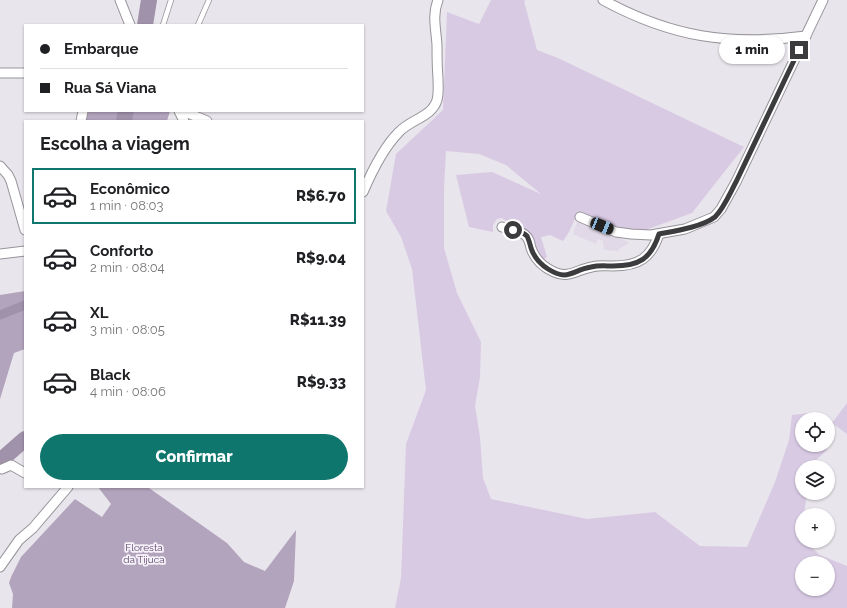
<!DOCTYPE html>
<html lang="pt">
<head>
<meta charset="utf-8">
<style>
	:root { --surface:#fff; --page:#f6f6f6; --text:#202124; --muted:#757577; --line:#e0e0e0; --accent:#0f766e }
	body { margin:0; font-family:Raleway,sans-serif; background:var(--page); color:var(--text); height:100vh; display:flex; flex-direction:column; font-size:15px; white-space:nowrap }
	* { box-sizing:border-box; margin:0 }
	p { font-size:13px; color:var(--muted) }
	.icon { flex:none; width:22px; height:22px; fill:none; stroke:currentColor; stroke-width:2; stroke-linecap:round; stroke-linejoin:round }
	.map { position:relative; flex:1; overflow:hidden }
	.side { position:absolute; left:24px; top:120px; width:340px; height:368px; display:flex; flex-direction:column; background:var(--surface); border-radius:0px; box-shadow:0 1px 3px #0004 }
	.side>* { flex:none }
	.top-card { position:absolute; left:24px; top:24px; width:340px; height:88px; border-radius:0px; box-shadow:0 1px 3px #0004; display:grid; align-content:center; height:88px; padding:0 16px; background:var(--surface) }
	.fabs { position:absolute; left:795px; top:412px; display:grid; gap:8px }
	.fabs a { display:grid; place-items:center; width:40px; height:40px; border-radius:50%; background:var(--surface); box-shadow:0 1px 3px #0004; font-size:20px }
	.end { position:absolute; width:18px; height:18px; margin:-9px; border:5px solid #3c3b3d; background:#fff; box-shadow:0 0 0 2px #fff }
	.from { border-radius:50% }
	.bubble { position:absolute; height:28px; border-radius:14px; background:var(--surface); box-shadow:0 1px 3px #0004; font-size:13px; font-weight:800; line-height:28px; text-align:center }
	.car { position:absolute; width:12px; height:24px; margin:-12px -6px; border-radius:5px; box-shadow:0 0 3px 1px #0007; background:linear-gradient(#222 24%,#8ab4d8 0 40%,#222 0 76%,#8ab4d8 0 86%,#222 0) }
	.top-card b { display:flex; align-items:center; gap:14px; height:38px; font-size:15px }
	.top-card b+b { border-top:1px solid var(--line) }
	.top-card i { width:10px; height:10px; background:var(--text) }
	ul { padding:0; list-style:none }
	li { display:flex; align-items:center; gap:12px; height:56px; margin:0 8px 6px; padding:0 8px; border:2px solid transparent; border-radius:0px }
	li div { flex:1 }
	li b { display:block; font-size:15px }
	li em { font-style:normal; font-weight:800 }
	li.current { border-color:var(--accent) }
	li>.icon { width:36px; height:36px; stroke-width:1.5 }
	h2 { padding:0 16px; font-size:18px; line-height:48px }
	.cta { display:flex; gap:8px; margin-top:auto; padding:8px 16px }
	.cta a { flex:1; height:46px; border-radius:24px; background:var(--accent); color:#fff; font-size:16px; font-weight:800; line-height:46px; text-align:center }
	.map>svg:first-child { display:block }
	.built { fill:#e1d9e7 }
	.green { fill:#d9cae4; fill-rule:evenodd }
	.forest { fill:#b3a4bd }
	.lines { fill:none; stroke-linecap:round; stroke-linejoin:round }
	.canal { stroke:#a192ab; stroke-width:9 }
	.river { stroke:#a192ab; stroke-width:16 }
	.lane-casing { stroke:#97939a; stroke-width:6 }
	.street-casing { stroke:#97939a; stroke-width:11 }
	.lane { stroke:#fff; stroke-width:4.5 }
	.street { stroke:#fff; stroke-width:9 }
	.route { stroke:#3c3b3d; stroke-width:5 }
	.labels { text-anchor:middle; stroke-width:3.5; stroke-linejoin:round; paint-order:stroke }
	.park-label { font-size:10px; fill:#5e456d; stroke:#f6f2f9 }
</style>
</head>
<body>
<div class="map">
<svg width="847" height="608" viewBox="0 0 847 608">
	<rect width="100%" height="100%" fill="#e9e5ec"/>
	<!-- built -->
	<path class="built" d="M578 219 603 230 600 237 603 232 605 234 604 239 605 235H620V238L629 243 619 249V251L604 250 603 241 598 239 596 244 573 234Z"/>
	<!-- green -->
	<g class="green">
		<path d="M491 0H526L524 1 537 50 558 58 744 147 692 213 640 232 608 225 578 212 569 232 563 241 550 235 541 237 547 257 542 261 515 228 502 218 497 219 493 225V232L469 227 456 175 492 172 541 194 506 165 479 154 446 151 444 189V248L457 293 481 342 480 377 475 406 480 437 483 478 491 499 587 519 655 512 700 546 747 547 775 482 789 440 792 415 819 412 818 419H802V445H825L827 450 812 464V467H802V493H807L804 515H802L800 537 802 541H804L820 555 847 566V608H395L401 578 406 444 426 390 412 269 401 237 386 211 396 154 443 110 447 12 479 24ZM802 563H828V589H802Z"/>
		<path d="M847 403V434L832 423Z"/>
	</g>
	<!-- forest -->
	<g class="forest">
		<path d="M87 111H170L167 121H83Z"/>
		<path d="M25 291V349L14 353 0 399V295Z"/>
		<path d="M98 487 149 488 227 543 244 562 265 571 296 530 294 581 285 608H12L13 594 9 583 11 577 21 557 75 499 102 517 111 504Z"/>
	</g>
	<g class="lines">
		<!-- canal -->
		<path class="canal" d="M0 315 25 305"/>
		<!-- river -->
		<g class="river">
			<path d="M145 25 149 0"/>
			<path d="M124 121 126 111"/>
			<path d="M0 461 25 439"/>
		</g>
		<defs>
			<g id="lane">
				<path d="M163 25 171 0"/>
				<path d="M198 25 209 0"/>
			</g>
			<g id="street">
				<path d="M120 0 130 25"/>
				<path d="M603 0C671 37 729 46 806 36"/>
				<path d="M0 73H25"/>
				<path d="M179 111 184 121"/>
				<path d="M183 111 207 121"/>
				<path d="M81 121 83 111"/>
				<path d="M0 166 8 175 11 181 25 230"/>
				<path d="M363 192C372 171 383 148 399 132 411 119 432 117 437 100 439 93 438 85 438 78 437 67 437 56 437 45 436 29 432 15 438 0"/>
				<path d="M580 217 616 232 631 234 651 235 685 229 714 217 721 209 736 182 823 0"/>
				<path d="M502 227C509 229 519 230 525 235 529 238 530 243 531 248 535 260 543 267 554 272 569 279 578 269 592 267 599 265 606 266 613 266 639 266 651 258 659 234"/>
				<path d="M0 254 25 251"/>
				<path d="M2 469 11 465 25 473"/>
				<path d="M0 567 19 540 33 528 68 487"/>
			</g>
		</defs>
		<!-- lane casing -->
		<use href="#lane" class="lane-casing"/>
		<!-- street casing -->
		<use href="#street" class="street-casing"/>
		<!-- lane -->
		<use href="#lane" class="lane"/>
		<!-- street -->
		<use href="#street" class="street"/>
	</g>
	<g class="lines">
		<!-- route -->
		<path class="route" d="M513 230C518 231 523 232 527 236 529 240 530 244 531 248 534 257 540 264 548 269 569 282 572 270 591 267 599 265 606 266 613 266 639 266 651 259 659 234 675 231 702 227 715 217 724 208 730 193 736 182L799 50"/>
	</g>
	<g class="labels">
		<!-- park labels -->
		<g class="park-label">
			<text x="144" y="551">Floresta<tspan x="144" dy="12">da Tijuca</tspan></text>
		</g>
	</g>
</svg>
<div class="fabs">
<a><svg class="icon" aria-label="locate" viewBox="0 0 24 24"><circle cx="12" cy="12" r="6"/><path d="M12 2v4M12 18v4M2 12h4M18 12h4"/></svg></a>
<a><svg class="icon" aria-label="layers" viewBox="0 0 24 24"><path d="M12 4l9 5-9 5-9-5zM3 14l9 5 9-5"/></svg></a>
<a>+</a>
<a>−</a>
</div>
<i class="end from" style="left:513px;top:230px"></i>
<i class="end" style="left:799px;top:50px"></i>
<div class="bubble" style="left:719px;top:36px;width:66px">1 min</div>
<i class="car" style="left:602px;top:226px;rotate:112deg"></i>
<div class="top-card">
<b><i class="from"></i>Embarque</b>
<b><i></i>Rua Sá Viana</b>
</div>
<section class="side">
<h2>Escolha a viagem</h2>
<ul>
<li class="current"><svg class="icon" aria-label="car" viewBox="0 0 24 24"><path d="M5 17H2v-5l4-1 3-4h7l3 4 3 1v5h-3M9 17h6M6 11h13"/><circle cx="7" cy="17" r="2"/><circle cx="17" cy="17" r="2"/></svg><div><b>Econômico</b><p>1 min · 08:03</p></div><em>R$6.70</em></li>
<li><svg class="icon" aria-label="car" viewBox="0 0 24 24"><path d="M5 17H2v-5l4-1 3-4h7l3 4 3 1v5h-3M9 17h6M6 11h13"/><circle cx="7" cy="17" r="2"/><circle cx="17" cy="17" r="2"/></svg><div><b>Conforto</b><p>2 min · 08:04</p></div><em>R$9.04</em></li>
<li><svg class="icon" aria-label="car" viewBox="0 0 24 24"><path d="M5 17H2v-5l4-1 3-4h7l3 4 3 1v5h-3M9 17h6M6 11h13"/><circle cx="7" cy="17" r="2"/><circle cx="17" cy="17" r="2"/></svg><div><b>XL</b><p>3 min · 08:05</p></div><em>R$11.39</em></li>
<li><svg class="icon" aria-label="car" viewBox="0 0 24 24"><path d="M5 17H2v-5l4-1 3-4h7l3 4 3 1v5h-3M9 17h6M6 11h13"/><circle cx="7" cy="17" r="2"/><circle cx="17" cy="17" r="2"/></svg><div><b>Black</b><p>4 min · 08:06</p></div><em>R$9.33</em></li>
</ul>
<div class="cta"><a>Confirmar</a></div>
</section>
</div>
</body>
</html>
